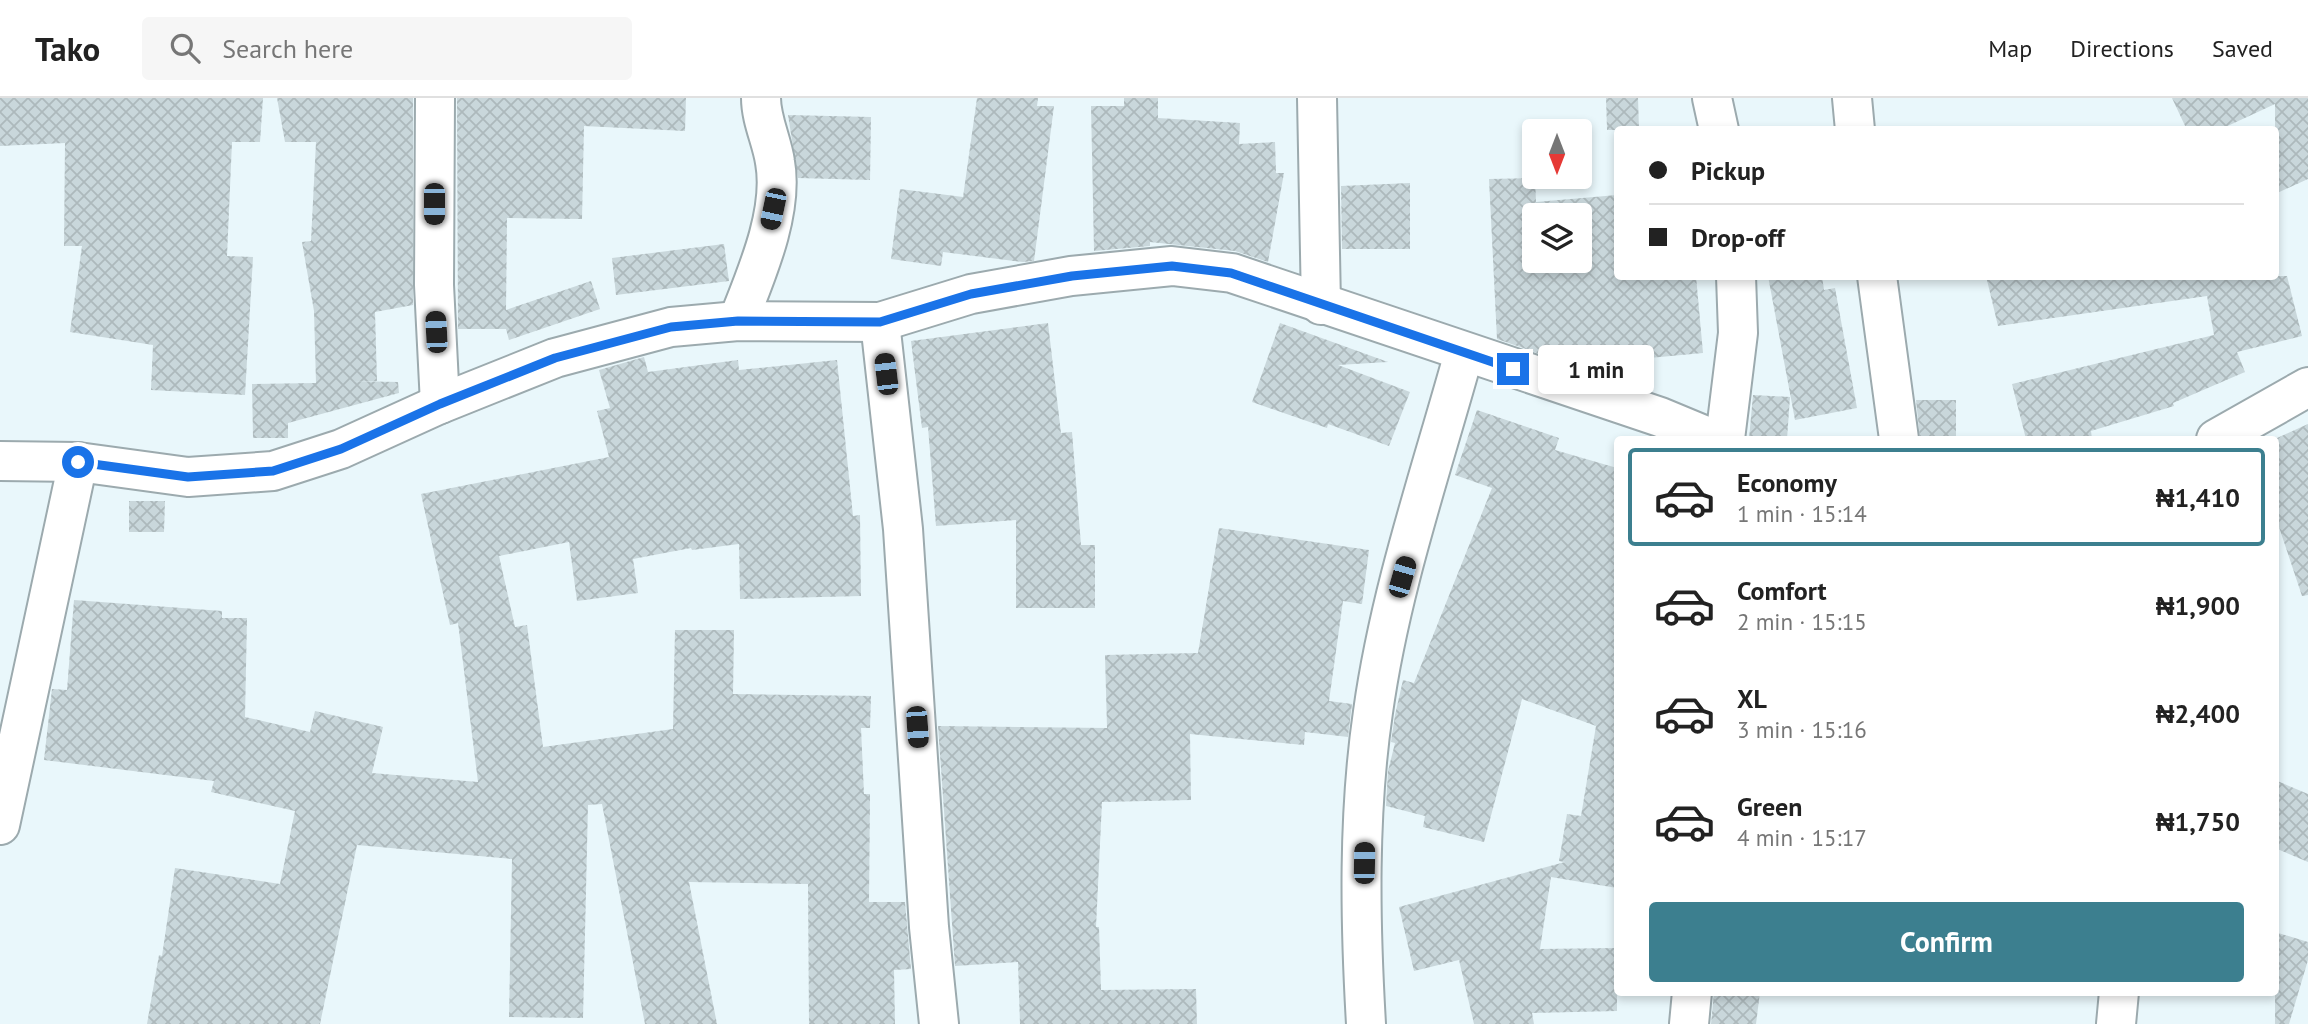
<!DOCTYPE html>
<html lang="en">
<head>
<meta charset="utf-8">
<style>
	:root { --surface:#fff; --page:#f6f6f6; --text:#222; --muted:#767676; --line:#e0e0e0; --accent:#3c7f8f }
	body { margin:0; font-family:"PT Sans",sans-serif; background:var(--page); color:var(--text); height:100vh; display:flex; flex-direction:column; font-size:26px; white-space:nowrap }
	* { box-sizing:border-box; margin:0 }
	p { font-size:23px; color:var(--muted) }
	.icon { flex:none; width:38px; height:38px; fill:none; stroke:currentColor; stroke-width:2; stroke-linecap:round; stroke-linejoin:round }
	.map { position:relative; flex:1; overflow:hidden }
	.drawer { position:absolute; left:1614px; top:338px; width:665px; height:560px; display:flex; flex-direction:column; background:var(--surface); border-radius:7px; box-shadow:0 4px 10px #0003 }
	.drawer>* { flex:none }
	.top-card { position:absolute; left:1614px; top:28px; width:665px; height:154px; border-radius:7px; box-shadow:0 4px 10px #0003; display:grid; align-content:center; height:154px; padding:0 35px; background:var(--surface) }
	.needle { width:46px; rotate:180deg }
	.tools { position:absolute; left:1522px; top:21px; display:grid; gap:14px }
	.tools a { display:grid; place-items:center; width:70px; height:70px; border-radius:7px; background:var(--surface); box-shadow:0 4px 10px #0003; font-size:35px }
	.end { position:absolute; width:32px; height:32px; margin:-16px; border:9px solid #1a73e8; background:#fff; box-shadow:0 0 0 4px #fff }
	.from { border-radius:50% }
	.bubble { position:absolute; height:49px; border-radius:7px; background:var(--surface); box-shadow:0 4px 10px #0003; font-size:23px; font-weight:700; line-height:49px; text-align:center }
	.car { position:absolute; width:21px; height:42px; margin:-21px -10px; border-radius:9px; box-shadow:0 0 5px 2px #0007; background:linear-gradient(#222 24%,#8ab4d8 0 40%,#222 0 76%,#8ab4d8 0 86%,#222 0) }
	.top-card b { display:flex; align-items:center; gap:24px; height:66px; font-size:26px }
	.top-card b+b { border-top:2px solid var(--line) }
	.top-card i { width:18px; height:18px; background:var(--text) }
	ul { padding:12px 0 0; list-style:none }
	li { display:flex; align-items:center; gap:21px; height:98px; margin:0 14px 10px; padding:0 21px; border:4px solid transparent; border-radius:7px }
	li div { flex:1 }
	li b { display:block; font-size:26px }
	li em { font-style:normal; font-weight:700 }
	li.current { border-color:var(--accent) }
	li>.icon { width:63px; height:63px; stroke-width:1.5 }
	.primary-button { display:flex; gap:14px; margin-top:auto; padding:14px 35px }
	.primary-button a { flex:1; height:80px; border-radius:7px; background:var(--accent); color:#fff; font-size:28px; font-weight:700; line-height:80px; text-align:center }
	header { display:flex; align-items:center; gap:42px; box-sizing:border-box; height:98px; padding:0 35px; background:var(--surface); border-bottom:2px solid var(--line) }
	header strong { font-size:33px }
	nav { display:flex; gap:38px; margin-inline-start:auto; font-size:24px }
	.search { width:490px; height:63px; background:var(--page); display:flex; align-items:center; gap:18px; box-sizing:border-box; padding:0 24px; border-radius:7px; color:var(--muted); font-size:26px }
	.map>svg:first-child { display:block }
	.building { fill:url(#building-cross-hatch); fill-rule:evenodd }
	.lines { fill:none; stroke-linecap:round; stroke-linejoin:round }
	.minor-casing { stroke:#9caaae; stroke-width:42 }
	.minor { stroke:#fff; stroke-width:38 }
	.route { stroke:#1a73e8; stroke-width:9 }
</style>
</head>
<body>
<header>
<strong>Tako</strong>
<div class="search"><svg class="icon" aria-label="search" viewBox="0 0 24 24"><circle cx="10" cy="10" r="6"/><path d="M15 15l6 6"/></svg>Search here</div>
<nav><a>Map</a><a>Directions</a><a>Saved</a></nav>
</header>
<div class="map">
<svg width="2308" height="926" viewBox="0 0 2308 926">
	<defs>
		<pattern id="building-cross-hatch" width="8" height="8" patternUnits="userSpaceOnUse" patternTransform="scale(1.75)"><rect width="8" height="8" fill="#c9d7db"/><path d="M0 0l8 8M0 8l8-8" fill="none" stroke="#adb9bc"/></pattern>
	</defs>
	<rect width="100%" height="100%" fill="#e9f7fb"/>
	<!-- building -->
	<g class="building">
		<path d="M0 0H263L260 44H232L227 158 253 159 245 297 151 292 153 247 70 234 82 148H64L65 45 0 48Z"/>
		<path d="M277 0H413V207L375 214 377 283H352L398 284 399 295 288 325V340H253L252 286 316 285 314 213 302 144 311 143 316 44H285Z"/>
		<path d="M457 0H686L685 33 584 28 582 121 507 120 506 212 591 183 600 211 509 242 506 231H458Z"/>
		<path d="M977 0H1038L1037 8H1054L1034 163 1023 164 943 154 941 168 891 161 900 91 963 99Z"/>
		<path d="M1124 0H1158V20L1240 25 1239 46 1275 44 1276 75H1284L1268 164 1235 153 1150 144V148L1094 153 1091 8H1124Z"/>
		<path d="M1606 0H1638L1639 32H1607Z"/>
		<path d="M2172 0H2308V81L2275 96V6L2219 32H2187Z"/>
		<path d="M788 17 871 19 870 82 798 80Z"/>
		<path d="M1535 80 1536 104 1617 97V178H1696L1703 255 1574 267 1561 263V254L1540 256 1497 241 1489 81ZM1535 117H1580V163H1535Z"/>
		<path d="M1410 85V151H1342L1341 88Z"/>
		<path d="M724 146 729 183 616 197 612 160Z"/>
		<path d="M1768 178H1822L1824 192 1835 190 1857 310 1795 322Z"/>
		<path d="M1986 178H2287L2302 238 2237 254 2245 274 2173 305 2174 308 2091 333 2092 341H2026L2012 286 2214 237 2207 198 1998 228Z"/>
		<path d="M1048 225 1061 335 1072 334 1081 447H1095V510H1016V422L936 428 928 329 922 330 911 243Z"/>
		<path d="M1280 225 1388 264 1338 267 1410 294 1389 348 1328 326 1327 330 1252 304Z"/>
		<path d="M644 259 648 274 738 262 739 272 837 262 853 418 860 417 861 498 740 501 739 446 692 452 691 450 633 461 638 495 577 503 569 444 499 458 515 529 527 527 543 649 673 631 675 532H734L733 596 871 598 870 630H861L864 696H870L869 804H905L911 871 894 872 895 926H809L808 786 689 784 717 926H645L602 706 588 707 583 920 509 919 512 761 357 747 320 926H147L159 857 162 858 175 770 280 786 295 713 211 694 214 683 44 662 52 591 67 592 74 502 222 513V520H247L245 619 310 634 315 613 383 629 372 675 478 684 458 525 450 527 421 396 609 359 597 313 610 310 599 272Z"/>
		<path d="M1753 297 1790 299 1787 341H1749Z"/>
		<path d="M1916 302H1956V341H1920Z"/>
		<path d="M1477 312 1559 340 1555 352 1617 370V790L1551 779 1540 851 1617 850V913L1532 915 1534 926H1474L1459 862 1414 873 1399 809 1565 764 1559 763 1567 716 1581 718 1596 628 1522 601 1484 744 1423 729 1425 718 1386 708 1388 673 1395 645 1391 644 1395 617 1403 582 1414 585 1492 390 1455 377Z"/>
		<path d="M2308 326V497L2302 498 2275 417V341Z"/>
		<path d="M129 403H165L164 434H129Z"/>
		<path d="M1219 430 1369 452 1362 506 1343 503 1329 603 1352 606 1348 639 1305 634 1304 647 1190 636 1191 702 1102 704 1096 829H1099L1101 892 1196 891 1197 926H1020L1018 864 955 868 938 628 1107 630 1105 557 1198 555Z"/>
		<path d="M2275 682 2308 696V764L2275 750Z"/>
		<path d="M2275 834 2308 844V862L2289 926H2275Z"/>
		<path d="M1714 894H1760L1756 926H1711Z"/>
	</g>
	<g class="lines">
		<defs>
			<g id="minor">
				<path d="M435 0 434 187 440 306"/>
				<path d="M1317 0 1321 207"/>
				<path d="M1712 0 1719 32"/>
				<path d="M1852 0 1855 32"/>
				<path d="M1877 178 1899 341"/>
				<path d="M738 223C756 177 784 114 775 64 772 43 761 22 761 0"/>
				<path d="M880 224 903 431 929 829 939 926"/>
				<path d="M1725 341 1738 235 1736 178"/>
				<path d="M2216 341 2308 289"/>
				<path d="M0 363 78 364 188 379 273 373 341 351 440 306 555 260 671 229 738 223 880 224 971 196 1071 178 1172 168 1232 175 1660 319 1713 341"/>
				<path d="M0 727 78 364"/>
				<path d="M1366 926C1360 823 1358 716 1373 614 1390 492 1431 374 1464 255"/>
				<path d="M1689 926 1692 894"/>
				<path d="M2116 926 2119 894"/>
			</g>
		</defs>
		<!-- minor casing -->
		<use href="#minor" class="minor-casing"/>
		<!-- minor -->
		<use href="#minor" class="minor"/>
	</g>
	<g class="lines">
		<!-- route -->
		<path class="route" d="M78 364 188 379 273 373 341 351 440 306 555 260 671 229 738 223 880 224 971 196 1072 178 1172 168 1231 175 1513 271"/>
	</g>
</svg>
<div class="tools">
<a><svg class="needle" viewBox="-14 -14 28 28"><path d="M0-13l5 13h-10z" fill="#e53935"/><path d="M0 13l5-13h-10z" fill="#767676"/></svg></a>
<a><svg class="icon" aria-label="layers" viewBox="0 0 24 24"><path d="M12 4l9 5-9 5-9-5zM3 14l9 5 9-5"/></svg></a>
</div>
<i class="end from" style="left:78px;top:364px"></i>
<i class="end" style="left:1513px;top:271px"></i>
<div class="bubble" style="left:1538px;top:247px;width:116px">1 min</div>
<i class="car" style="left:434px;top:106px;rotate:180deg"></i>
<i class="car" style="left:773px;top:111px;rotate:192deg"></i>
<i class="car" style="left:436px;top:234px;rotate:357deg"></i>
<i class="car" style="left:886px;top:276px;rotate:353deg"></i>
<i class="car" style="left:1402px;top:479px;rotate:16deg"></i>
<i class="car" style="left:917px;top:629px;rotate:176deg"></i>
<i class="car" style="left:1364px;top:765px;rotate:1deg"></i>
<div class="top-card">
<b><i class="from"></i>Pickup</b>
<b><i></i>Drop-off</b>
</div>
<section class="drawer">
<ul>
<li class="current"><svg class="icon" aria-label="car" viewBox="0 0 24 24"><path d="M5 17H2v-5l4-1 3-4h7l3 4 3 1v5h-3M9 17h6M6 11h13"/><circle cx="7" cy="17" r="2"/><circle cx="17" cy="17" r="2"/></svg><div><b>Economy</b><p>1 min · 15:14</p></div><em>₦1,410</em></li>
<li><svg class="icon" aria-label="car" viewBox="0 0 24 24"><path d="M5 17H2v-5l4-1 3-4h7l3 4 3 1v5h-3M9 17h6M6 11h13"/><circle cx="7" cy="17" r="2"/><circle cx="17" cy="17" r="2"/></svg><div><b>Comfort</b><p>2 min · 15:15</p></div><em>₦1,900</em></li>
<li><svg class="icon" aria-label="car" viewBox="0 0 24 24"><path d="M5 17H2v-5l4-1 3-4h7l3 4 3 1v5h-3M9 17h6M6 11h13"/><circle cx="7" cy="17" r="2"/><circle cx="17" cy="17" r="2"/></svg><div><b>XL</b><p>3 min · 15:16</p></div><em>₦2,400</em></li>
<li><svg class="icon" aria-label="car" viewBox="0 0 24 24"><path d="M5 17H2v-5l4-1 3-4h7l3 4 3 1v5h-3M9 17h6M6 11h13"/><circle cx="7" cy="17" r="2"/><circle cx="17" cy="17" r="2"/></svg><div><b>Green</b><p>4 min · 15:17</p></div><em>₦1,750</em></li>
</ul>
<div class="primary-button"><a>Confirm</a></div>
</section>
</div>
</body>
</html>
